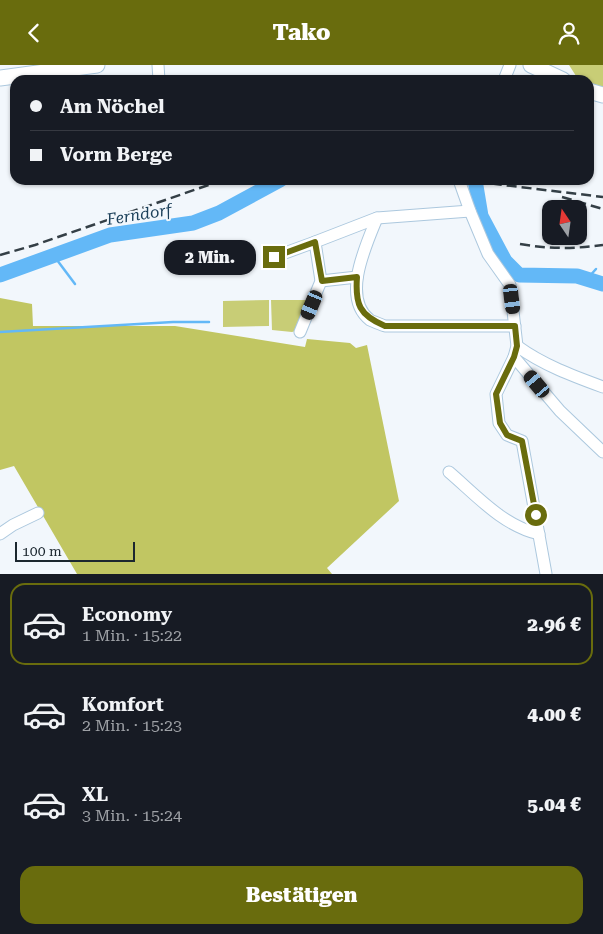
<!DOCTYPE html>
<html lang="de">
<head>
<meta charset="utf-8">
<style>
	:root { --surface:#171b24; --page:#242831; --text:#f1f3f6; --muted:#9ea1a6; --line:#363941; --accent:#696c0d }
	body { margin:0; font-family:"Roboto Serif",serif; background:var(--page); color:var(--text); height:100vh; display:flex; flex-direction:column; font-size:19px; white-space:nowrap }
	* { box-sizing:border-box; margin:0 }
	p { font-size:16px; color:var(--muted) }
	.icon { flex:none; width:28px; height:28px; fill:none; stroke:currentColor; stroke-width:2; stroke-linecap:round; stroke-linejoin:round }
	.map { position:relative; height:509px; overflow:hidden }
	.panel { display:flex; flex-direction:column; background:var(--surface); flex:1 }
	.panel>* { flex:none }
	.top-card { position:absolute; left:10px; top:10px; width:584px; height:110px; border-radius:15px; box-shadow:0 1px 4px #0004; display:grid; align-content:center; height:110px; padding:0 20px; background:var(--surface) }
	.needle { width:32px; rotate:347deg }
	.tools { position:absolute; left:542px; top:135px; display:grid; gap:10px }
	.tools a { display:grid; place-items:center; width:45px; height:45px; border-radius:10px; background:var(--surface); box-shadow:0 1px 4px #0004; font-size:25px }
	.scale { position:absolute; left:15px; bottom:12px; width:120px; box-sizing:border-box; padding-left:5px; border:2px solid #1c272f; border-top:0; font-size:14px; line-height:18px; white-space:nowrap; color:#1c272f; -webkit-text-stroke:4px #f2f7fc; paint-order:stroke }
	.end { position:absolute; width:22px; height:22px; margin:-11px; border:6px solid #696c0d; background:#fff; box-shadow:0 0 0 2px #fff }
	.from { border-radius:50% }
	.bubble { position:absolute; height:35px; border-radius:15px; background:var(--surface); box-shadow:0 1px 4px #0004; font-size:16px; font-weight:800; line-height:35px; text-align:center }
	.car { position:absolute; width:15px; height:30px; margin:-15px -8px; border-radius:6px; box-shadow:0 0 4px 1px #0007; background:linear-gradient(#222 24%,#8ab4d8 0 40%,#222 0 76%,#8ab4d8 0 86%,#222 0) }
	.top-card b { display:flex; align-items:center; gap:18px; height:48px; font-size:19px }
	.top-card b+b { border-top:1px solid var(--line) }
	.top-card i { width:12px; height:12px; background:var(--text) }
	ul { padding:9px 0 0; list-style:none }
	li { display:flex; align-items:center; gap:15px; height:82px; margin:0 10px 8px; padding:0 10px; border:2px solid transparent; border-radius:15px }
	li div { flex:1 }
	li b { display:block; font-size:19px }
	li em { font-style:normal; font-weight:800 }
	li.on { border-color:var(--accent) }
	li>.icon { width:45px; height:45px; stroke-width:1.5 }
	.primary-button { display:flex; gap:10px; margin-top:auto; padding:10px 20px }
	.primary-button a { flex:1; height:58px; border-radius:15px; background:var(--accent); color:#fff; font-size:20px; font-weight:800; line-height:58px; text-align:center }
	header { display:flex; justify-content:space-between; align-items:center; height:65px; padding:0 20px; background:var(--accent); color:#fff; font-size:22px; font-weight:800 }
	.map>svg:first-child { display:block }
	.green { fill:#c8cd76 }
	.forest { fill:#c1c662 }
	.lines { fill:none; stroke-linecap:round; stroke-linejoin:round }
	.stream { stroke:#63b8f7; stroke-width:2.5 }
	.river { stroke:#63b8f7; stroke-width:15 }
	.minor-casing { stroke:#acc8de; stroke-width:13 }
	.major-casing { stroke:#acc8de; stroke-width:17 }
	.minor { stroke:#fff; stroke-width:11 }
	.major { stroke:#fff; stroke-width:15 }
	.rail { stroke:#343f46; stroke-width:2.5; stroke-dasharray:10 5; stroke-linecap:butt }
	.route { stroke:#696c0d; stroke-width:6 }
	.labels { text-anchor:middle; stroke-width:4; stroke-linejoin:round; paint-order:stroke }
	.water-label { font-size:16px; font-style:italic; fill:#1c405a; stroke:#f2f7fc }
</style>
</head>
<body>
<header><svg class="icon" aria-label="back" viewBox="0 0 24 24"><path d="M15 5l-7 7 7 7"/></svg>Tako<svg class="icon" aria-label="person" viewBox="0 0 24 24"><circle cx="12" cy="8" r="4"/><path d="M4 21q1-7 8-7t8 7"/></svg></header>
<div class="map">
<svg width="603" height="509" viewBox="0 0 603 509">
	<rect width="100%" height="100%" fill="#f2f7fc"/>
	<!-- green -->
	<g class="green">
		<path d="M569 0H603V22L589 19V15L578 14Z"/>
		<path d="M269 235V261L223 262V236Z"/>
		<path d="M271 235H311L299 265 292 267 272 265Z"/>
	</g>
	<!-- forest -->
	<path class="forest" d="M0 233 32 239 33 261H175L305 282 307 274 350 278 356 283 367 280 399 436 327 503 332 509H77L14 401 0 405Z"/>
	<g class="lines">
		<!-- stream -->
		<g class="stream">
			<path d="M49 191 57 195 75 219"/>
			<path d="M587 214 596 204"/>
			<path d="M0 267 173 257H209"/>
		</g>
		<!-- river -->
		<g class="river">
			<path d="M475 115 481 151 505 196 519 210 577 211 603 219"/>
			<path d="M0 210 110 170 193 158 219 148 280 115"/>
		</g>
		<defs>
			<g id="minor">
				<path d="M158 0 159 15"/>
				<path d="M504 15 510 0"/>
				<path d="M459 115 470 146 488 189 510 220 517 281 514 292 560 346 603 387"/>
				<path d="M377 153C366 180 341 233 370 255 374 257 380 259 385 261H515"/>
				<path d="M274 192 315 177"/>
				<path d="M321 216 357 212"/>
				<path d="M300 267 321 216 315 177 377 153 470 146"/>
				<path d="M517 281C543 300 573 311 603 322"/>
				<path d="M514 292 496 329 499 358 507 370 522 376 546 509"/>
				<path d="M449 407C476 430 503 461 539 469"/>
				<path d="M0 469 13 460 38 448"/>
			</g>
			<g id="major">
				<path d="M531 0 563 15"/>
				<path d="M0 13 97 0"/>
				<path d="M589 26 603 30"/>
			</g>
		</defs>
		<!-- minor casing -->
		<use href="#minor" class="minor-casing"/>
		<!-- major casing -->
		<use href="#major" class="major-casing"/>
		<!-- minor -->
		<use href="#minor" class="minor"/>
		<!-- major -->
		<use href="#major" class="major"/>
		<!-- rail -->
		<g class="rail">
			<path d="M462 115 603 132"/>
			<path d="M562 132 603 144"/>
			<path d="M520 179C549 184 574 184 603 180"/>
			<path d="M0 190 35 180 223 115"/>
		</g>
	</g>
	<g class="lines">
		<!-- route -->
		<path class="route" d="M274 192 315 177 322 216 357 212C355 239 359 250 385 261H515L517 281 514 292 496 329 500 358 507 370 522 376 536 450"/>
	</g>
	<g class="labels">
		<!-- water labels -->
		<g class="water-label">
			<text transform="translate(139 149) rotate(-9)" y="6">Ferndorf</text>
		</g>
	</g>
</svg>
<div class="tools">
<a><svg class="needle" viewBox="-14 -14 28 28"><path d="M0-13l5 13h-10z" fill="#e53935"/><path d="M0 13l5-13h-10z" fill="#9ea1a6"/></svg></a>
</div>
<div class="scale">100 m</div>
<i class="end from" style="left:536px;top:450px"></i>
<i class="end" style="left:274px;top:192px"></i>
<div class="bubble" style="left:164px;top:175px;width:92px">2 Min.</div>
<i class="car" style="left:512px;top:234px;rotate:173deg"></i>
<i class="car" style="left:312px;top:240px;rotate:203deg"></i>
<i class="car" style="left:537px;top:319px;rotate:320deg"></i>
<div class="top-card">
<b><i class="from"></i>Am Nöchel</b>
<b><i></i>Vorm Berge</b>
</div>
</div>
<section class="panel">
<ul>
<li class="on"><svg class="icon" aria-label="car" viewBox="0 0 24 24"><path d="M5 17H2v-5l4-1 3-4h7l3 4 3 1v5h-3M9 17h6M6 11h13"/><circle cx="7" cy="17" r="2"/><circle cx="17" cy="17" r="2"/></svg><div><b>Economy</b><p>1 Min. · 15:22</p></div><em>2.96 €</em></li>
<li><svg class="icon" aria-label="car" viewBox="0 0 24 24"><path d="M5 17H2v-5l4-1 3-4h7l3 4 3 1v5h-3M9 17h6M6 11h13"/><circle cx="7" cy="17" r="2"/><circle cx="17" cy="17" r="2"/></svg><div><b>Komfort</b><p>2 Min. · 15:23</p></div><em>4.00 €</em></li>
<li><svg class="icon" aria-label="car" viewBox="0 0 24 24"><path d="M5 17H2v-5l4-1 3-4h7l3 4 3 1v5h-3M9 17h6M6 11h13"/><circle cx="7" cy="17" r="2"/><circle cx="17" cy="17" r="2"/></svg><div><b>XL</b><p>3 Min. · 15:24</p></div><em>5.04 €</em></li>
</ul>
<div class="primary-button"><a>Bestätigen</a></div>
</section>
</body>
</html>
